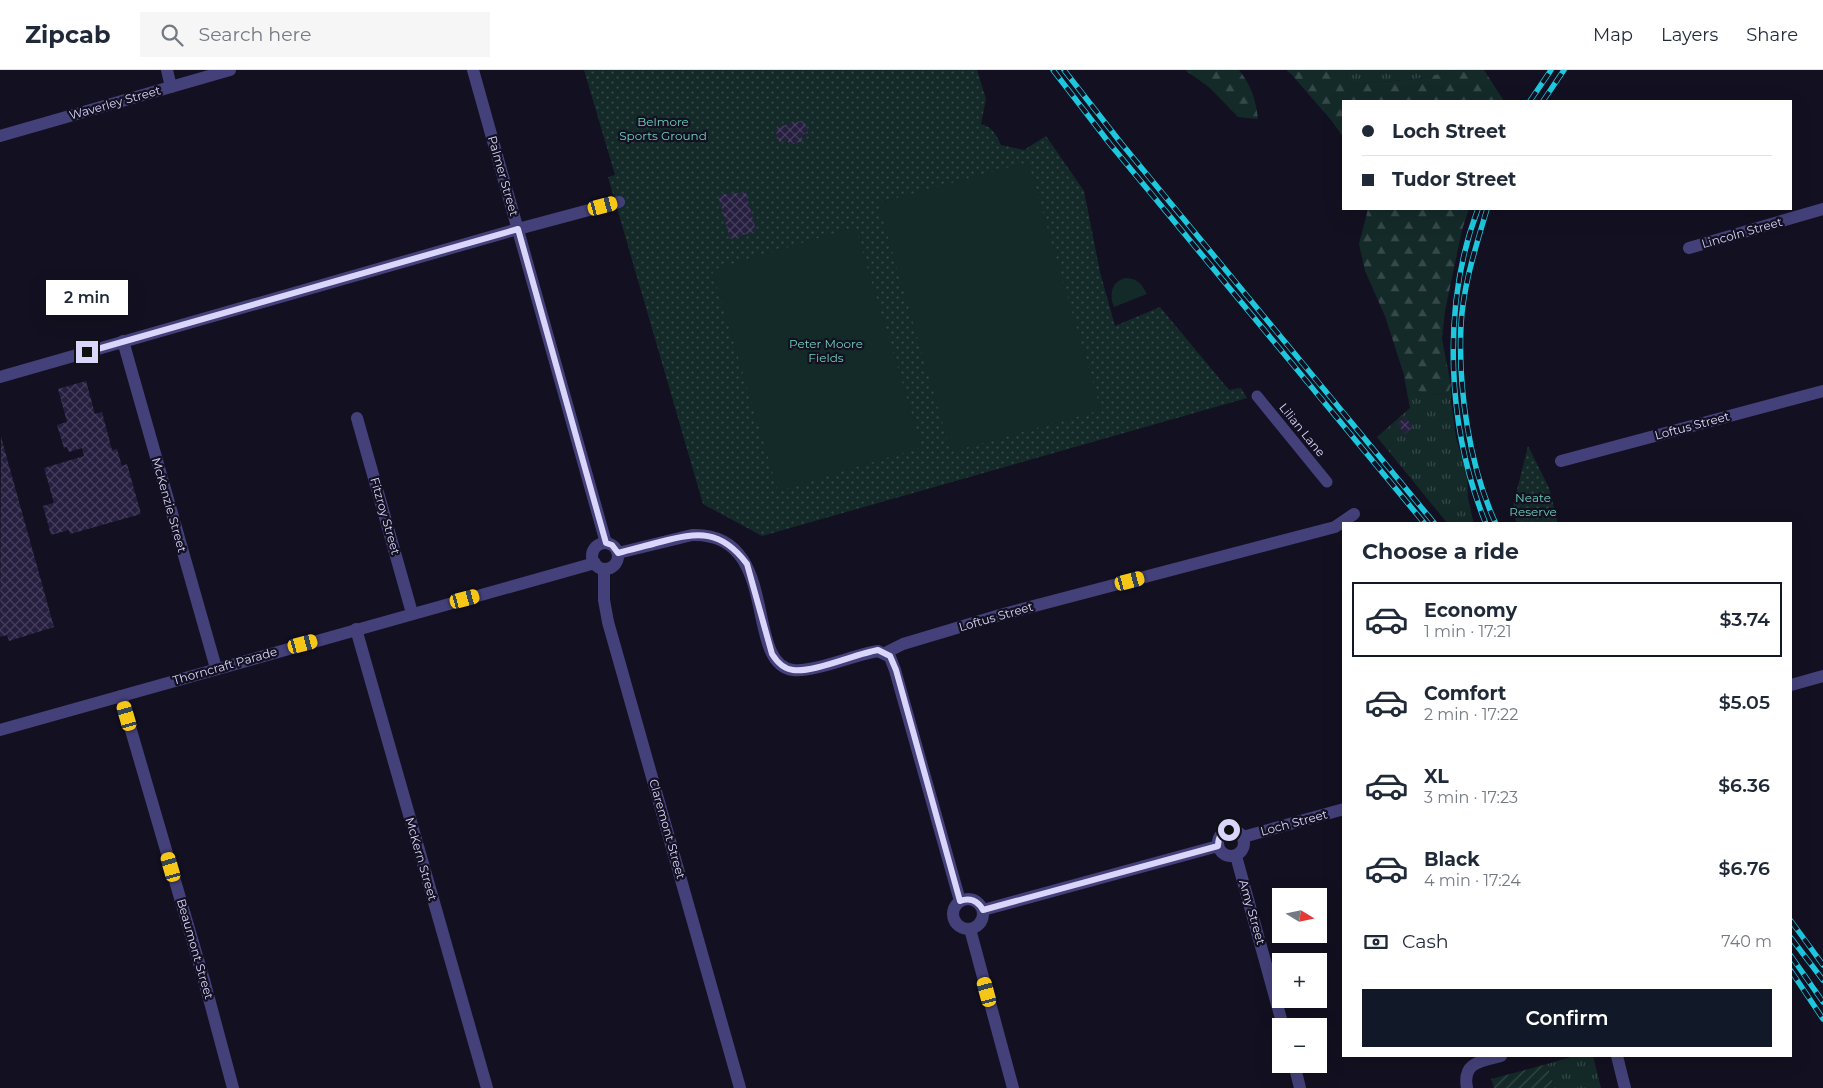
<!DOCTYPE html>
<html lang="en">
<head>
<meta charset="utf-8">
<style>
	:root { --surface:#fff; --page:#f6f6f7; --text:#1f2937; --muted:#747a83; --line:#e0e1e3; --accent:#111827 }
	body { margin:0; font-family:Montserrat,sans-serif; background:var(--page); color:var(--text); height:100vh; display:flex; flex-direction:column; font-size:19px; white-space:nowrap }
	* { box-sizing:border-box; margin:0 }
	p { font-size:16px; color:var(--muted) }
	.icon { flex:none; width:28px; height:28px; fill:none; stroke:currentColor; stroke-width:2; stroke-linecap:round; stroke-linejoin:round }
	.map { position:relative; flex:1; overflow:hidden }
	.side { position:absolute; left:1342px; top:452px; width:450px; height:535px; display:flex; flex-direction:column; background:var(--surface); border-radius:0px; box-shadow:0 5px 20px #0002 }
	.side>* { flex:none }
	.guide { position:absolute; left:1342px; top:30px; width:450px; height:110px; border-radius:0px; box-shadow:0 5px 20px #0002; display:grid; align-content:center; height:110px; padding:0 20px; background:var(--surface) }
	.needle { width:32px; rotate:100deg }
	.tools { position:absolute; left:1272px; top:818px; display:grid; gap:10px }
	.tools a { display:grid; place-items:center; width:55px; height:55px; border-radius:0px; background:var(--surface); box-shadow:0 5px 20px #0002; font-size:25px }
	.end { position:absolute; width:22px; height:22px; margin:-11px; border:6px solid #dad5fa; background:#111; box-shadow:0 0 0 2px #111 }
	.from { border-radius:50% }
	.bubble { position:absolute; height:35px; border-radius:0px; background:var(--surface); box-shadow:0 5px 20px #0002; font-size:16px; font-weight:600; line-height:35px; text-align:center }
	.car { position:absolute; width:15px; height:30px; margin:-15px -8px; border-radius:6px; box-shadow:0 0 4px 1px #0007; background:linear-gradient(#f5c518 24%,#345 0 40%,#f5c518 0 76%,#345 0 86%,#f5c518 0) }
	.guide b { display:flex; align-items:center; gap:18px; height:48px; font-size:19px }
	.guide b+b { border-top:1px solid var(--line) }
	.guide i { width:12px; height:12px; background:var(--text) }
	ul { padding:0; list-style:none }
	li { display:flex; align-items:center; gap:15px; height:75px; margin:0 10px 8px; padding:0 10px; border:2px solid transparent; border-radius:0px }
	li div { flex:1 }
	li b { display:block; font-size:19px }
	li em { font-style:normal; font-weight:600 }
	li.on { border-color:var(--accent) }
	li>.icon { width:45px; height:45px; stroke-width:1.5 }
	h2 { padding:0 20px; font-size:22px; line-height:60px }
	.pay { display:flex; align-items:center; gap:12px; height:55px; padding:0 20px; font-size:19px }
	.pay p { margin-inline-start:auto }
	.cta { display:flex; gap:10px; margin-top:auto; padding:10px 20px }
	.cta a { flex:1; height:58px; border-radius:0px; background:var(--accent); color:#fff; font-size:20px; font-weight:600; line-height:58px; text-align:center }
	header { display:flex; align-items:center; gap:30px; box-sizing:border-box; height:70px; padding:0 25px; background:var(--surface); border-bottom:1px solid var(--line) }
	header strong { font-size:24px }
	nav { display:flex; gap:28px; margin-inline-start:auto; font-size:18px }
	.search { width:350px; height:45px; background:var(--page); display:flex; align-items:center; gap:12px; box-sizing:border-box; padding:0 18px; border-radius:0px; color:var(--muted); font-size:19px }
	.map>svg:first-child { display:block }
	.grass { fill:url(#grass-tufts) }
	.forest { fill:url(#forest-firs) }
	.park { fill:url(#park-dots) }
	.garden { fill:url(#garden-furrows) }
	.pitch { fill:#142a29 }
	.building { fill:url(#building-cross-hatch) }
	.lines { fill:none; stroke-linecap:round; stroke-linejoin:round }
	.pedestrian { stroke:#44417a; stroke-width:11 }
	.minor { stroke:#44417a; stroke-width:12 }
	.tertiary { stroke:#44417a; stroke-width:12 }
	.rail-casing { stroke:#1dc7de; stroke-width:5.5 }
	.rail { stroke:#131021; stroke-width:4; stroke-dasharray:11; stroke-linecap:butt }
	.route { stroke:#dad5fa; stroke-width:6 }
	.labels { text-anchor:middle; stroke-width:4.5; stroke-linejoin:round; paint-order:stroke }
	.street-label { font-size:12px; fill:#dad5fa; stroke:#131021 }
	.park-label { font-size:12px; fill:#6bd0b9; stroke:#131021 }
</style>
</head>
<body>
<header>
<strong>Zipcab</strong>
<div class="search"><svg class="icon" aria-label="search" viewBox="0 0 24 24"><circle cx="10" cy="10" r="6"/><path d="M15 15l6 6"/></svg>Search here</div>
<nav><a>Map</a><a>Layers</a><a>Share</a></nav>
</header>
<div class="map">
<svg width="1823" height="1018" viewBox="0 0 1823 1018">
	<defs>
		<pattern id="grass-tufts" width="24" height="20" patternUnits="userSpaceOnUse" patternTransform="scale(1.25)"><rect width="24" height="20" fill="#142a29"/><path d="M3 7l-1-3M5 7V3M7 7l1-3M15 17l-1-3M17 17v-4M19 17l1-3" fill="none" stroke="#364849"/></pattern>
		<pattern id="forest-firs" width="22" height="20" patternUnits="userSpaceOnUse" patternTransform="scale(1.25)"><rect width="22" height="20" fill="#142a29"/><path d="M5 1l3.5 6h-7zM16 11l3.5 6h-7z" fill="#364849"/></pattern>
		<pattern id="park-dots" width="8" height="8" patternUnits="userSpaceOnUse" patternTransform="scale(1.25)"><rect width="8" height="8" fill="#142a29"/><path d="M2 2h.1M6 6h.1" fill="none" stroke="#364849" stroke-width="1.8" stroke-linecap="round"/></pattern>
		<pattern id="garden-furrows" width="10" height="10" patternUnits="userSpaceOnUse" patternTransform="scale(1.25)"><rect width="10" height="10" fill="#142a29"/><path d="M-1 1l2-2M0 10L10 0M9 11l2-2" fill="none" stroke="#364849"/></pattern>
		<pattern id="building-cross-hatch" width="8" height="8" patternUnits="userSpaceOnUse" patternTransform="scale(1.25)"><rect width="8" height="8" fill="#261f3f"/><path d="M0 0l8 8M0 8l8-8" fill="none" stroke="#453f5c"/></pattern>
	</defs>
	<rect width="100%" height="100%" fill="#131021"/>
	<!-- grass -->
	<g class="grass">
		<path d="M1352 0H1454L1424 8 1350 15 1346 3Z"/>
		<path d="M1451 315V331L1456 368 1467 404 1468 428 1474 454H1448L1377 367 1410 338 1406 317 1427 324 1447 325Z"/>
		<path d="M1574 986H1593L1601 1018H1554L1547 994Z"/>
	</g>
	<!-- forest -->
	<g class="forest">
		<path d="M1185 0H1239C1251 15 1256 30 1258 49L1238 47 1210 18Z"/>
		<path d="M1286 0H1352L1346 3 1350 15 1424 8 1454 0H1484L1504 31H1344V68L1331 50 1291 4Z"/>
		<path d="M1368 139H1469L1462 160 1445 241 1442 269 1451 315 1447 325 1427 324 1406 317 1404 305 1385 246 1365 201 1359 174Z"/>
	</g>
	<!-- park -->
	<g class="park">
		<path d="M584 0H977L986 29 981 54C992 57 996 64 1001 75L1024 80 1046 66 1084 121 1100 202 1115 256 1160 237 1229 320 1241 318 1247 328 762 466 703 434 608 107 615 105Z"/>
		<path d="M1528 376 1549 418 1558 454H1517L1512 440Z"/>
	</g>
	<!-- garden -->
	<path class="garden" d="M1547 994 1554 1018H1494L1491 1009Z"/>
	<!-- pitch -->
	<g class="pitch">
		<path d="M1028 92 1101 340 951 382 878 133Z"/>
		<path d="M855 157 922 377 778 421 712 200Z"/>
		<path d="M1125 208C1137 208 1141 213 1147 224L1114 237C1109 225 1111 212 1125 208Z"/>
	</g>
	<!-- building -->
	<g class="building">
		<path d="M804 50 808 63 801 65 803 71 789 75 787 69 779 72 775 58Z"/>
		<path d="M746 122 756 161 730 169 718 125Z"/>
		<path d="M86 311 95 344 102 342 112 380 117 379 122 396 127 394 141 444 70 464 69 460 51 465 43 436 54 433 44 398 84 386 82 378 69 382 67 377 64 378 57 355 67 352 58 319Z"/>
		<path d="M1405 347 1413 357 1405 364 1397 354Z"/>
		<path d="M1 367 54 557 9 571 7 565 0 567Z"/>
	</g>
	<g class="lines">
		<!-- pedestrian -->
		<path class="pedestrian" d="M1257 326 1327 412"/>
		<!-- minor -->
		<g class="minor">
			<path d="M167 0 171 17"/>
			<path d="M0 66 230 0"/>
			<path d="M1689 178 1823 139"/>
			<path d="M123 271 216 598"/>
			<path d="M0 307 518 159 619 132"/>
			<path d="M357 348 412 543"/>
			<path d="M1561 391 1823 321"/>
			<path d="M604 499V530L608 552 740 1018"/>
			<path d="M356 559 487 1018"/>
			<path d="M885 583 903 574 1000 545 1335 457 1354 444"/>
			<path d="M121 626 204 910 233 1018"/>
			<path d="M0 660 595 493"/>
			<path d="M1236 786 1283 956"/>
			<path d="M1617 986 1625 1018"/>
			<path d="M1294 994 1300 1018"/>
			<path d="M1467 1018C1462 992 1481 991 1501 986"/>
		</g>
		<!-- tertiary -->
		<g class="tertiary">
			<path d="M473 0 606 473"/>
			<circle cx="605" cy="486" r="13"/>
			<path d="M618 483 692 465C782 462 743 594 793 600 812 603 856 584 878 581L890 587 895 600 960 831"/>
			<path d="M1791 615 1823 606"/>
			<circle cx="1231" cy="773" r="13"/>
			<path d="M1243 767 1344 739"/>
			<circle cx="968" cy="844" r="15"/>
			<path d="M983 840 1218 776"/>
			<path d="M970 859 1013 1018"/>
		</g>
		<defs>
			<g id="rail">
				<path d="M1053 0 1110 74 1425 454"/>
				<path d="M1064 0 1121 73 1435 454"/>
				<path d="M1530 31 1551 0"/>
				<path d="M1543 31 1564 0"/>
				<path d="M1478 139C1441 236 1447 358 1486 454"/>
				<path d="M1487 139C1476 176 1463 216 1461 255 1458 318 1469 396 1496 454"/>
				<path d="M1791 851 1823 895"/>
				<path d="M1791 868 1823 910"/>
				<path d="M1791 886 1823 932"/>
				<path d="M1791 901 1823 949"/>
			</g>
		</defs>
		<!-- rail casing -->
		<use href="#rail" class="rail-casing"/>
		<!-- rail -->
		<use href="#rail" class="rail"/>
	</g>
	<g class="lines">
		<!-- route -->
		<path class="route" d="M87 282 518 159 606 473 612 475 618 483C632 479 646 476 660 472 698 462 721 459 747 494L772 584C777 592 783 599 793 600 813 603 855 584 878 580L890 586 896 600 960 831C970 827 978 831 983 840L1218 776C1218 768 1221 762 1229 760"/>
	</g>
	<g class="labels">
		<!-- street labels -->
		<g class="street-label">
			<text transform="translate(115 33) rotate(-16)" y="4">Waverley Street</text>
			<text transform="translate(503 106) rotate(74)" y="4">Palmer Street</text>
			<text transform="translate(1742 163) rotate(-16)" y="4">Lincoln Street</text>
			<text transform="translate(1692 356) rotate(-15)" y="4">Loftus Street</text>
			<text transform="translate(1302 360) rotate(51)" y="4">Lilian Lane</text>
			<text transform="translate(169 435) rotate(74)" y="4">McKenzie Street</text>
			<text transform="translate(385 446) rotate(74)" y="4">Fitzroy Street</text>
			<text transform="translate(996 547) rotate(-16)" y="4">Loftus Street</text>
			<text transform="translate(225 596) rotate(-16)" y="4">Thorncraft Parade</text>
			<text transform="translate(1294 753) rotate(-15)" y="4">Loch Street</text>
			<text transform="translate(667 759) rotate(74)" y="4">Claremont Street</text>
			<text transform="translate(421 789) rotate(74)" y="4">McKern Street</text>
			<text transform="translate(1252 842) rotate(74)" y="4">Amy Street</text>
			<text transform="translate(195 879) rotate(74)" y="4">Beaumont Street</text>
		</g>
		<!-- park labels -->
		<g class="park-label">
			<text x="663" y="56">Belmore<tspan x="663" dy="14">Sports Ground</tspan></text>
			<text x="826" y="278">Peter Moore<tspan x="826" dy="14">Fields</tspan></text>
			<text x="1533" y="432">Neate<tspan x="1533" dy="14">Reserve</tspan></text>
		</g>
	</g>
</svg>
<div class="tools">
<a><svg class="needle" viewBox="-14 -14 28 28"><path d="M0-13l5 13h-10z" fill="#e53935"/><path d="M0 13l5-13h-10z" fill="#747a83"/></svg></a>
<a>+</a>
<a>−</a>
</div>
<i class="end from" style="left:1229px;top:760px"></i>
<i class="end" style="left:87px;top:282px"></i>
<div class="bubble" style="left:46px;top:210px;width:82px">2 min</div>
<i class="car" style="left:603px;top:136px;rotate:75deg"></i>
<i class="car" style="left:1130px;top:511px;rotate:75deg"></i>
<i class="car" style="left:465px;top:529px;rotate:75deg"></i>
<i class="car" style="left:303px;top:574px;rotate:75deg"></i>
<i class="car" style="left:127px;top:646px;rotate:344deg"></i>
<i class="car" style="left:171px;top:797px;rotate:344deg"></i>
<i class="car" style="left:987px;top:922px;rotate:345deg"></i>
<div class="guide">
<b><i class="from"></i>Loch Street</b>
<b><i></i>Tudor Street</b>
</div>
<section class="side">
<h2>Choose a ride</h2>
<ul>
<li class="on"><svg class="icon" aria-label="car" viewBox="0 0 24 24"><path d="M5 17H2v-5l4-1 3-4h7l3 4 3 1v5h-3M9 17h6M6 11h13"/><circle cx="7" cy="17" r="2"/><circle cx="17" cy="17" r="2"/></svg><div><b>Economy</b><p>1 min · 17:21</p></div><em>$3.74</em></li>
<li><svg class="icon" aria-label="car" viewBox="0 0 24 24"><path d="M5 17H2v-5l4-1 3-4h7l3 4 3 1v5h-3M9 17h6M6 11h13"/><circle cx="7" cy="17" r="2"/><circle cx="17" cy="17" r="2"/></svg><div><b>Comfort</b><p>2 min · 17:22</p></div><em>$5.05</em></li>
<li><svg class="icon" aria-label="car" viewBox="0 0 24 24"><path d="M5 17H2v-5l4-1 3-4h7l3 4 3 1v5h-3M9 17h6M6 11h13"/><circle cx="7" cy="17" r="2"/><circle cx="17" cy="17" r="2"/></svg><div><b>XL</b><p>3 min · 17:23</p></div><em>$6.36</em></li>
<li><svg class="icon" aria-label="car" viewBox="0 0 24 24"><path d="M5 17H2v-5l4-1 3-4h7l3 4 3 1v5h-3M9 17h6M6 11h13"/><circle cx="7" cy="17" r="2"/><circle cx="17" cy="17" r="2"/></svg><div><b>Black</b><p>4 min · 17:24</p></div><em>$6.76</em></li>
</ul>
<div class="pay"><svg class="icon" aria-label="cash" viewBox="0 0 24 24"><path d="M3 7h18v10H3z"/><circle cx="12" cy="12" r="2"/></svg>Cash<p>740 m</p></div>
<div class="cta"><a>Confirm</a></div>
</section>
</div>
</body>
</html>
